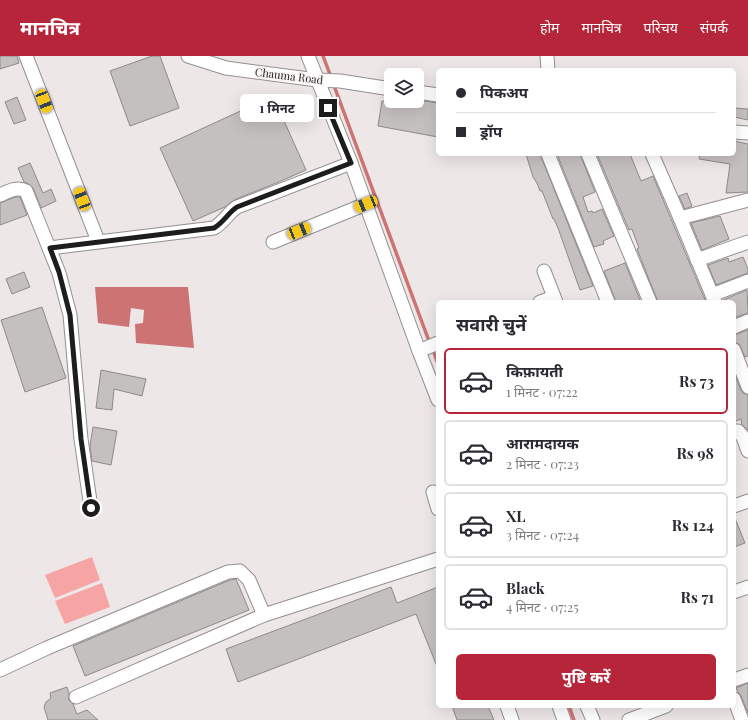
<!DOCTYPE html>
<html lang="hi">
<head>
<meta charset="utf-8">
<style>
	:root { --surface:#fff; --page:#f7f7f7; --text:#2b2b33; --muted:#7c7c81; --line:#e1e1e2; --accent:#b7253a }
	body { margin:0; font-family:"Playfair Display","Noto Sans Devanagari",serif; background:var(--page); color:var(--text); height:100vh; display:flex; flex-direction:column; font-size:15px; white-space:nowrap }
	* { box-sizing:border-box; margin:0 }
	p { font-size:13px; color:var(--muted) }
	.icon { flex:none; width:22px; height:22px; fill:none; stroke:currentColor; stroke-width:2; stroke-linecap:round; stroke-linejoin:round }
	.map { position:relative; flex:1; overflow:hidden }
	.side { position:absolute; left:436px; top:244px; width:300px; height:408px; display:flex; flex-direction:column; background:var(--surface); border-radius:6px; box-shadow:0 4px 16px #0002 }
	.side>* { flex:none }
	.guide { position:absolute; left:436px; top:12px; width:300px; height:88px; border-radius:6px; box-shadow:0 4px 16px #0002; display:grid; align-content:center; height:88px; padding:0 20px; background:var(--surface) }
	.controls { position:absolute; left:384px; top:12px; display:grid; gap:8px }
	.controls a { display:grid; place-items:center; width:40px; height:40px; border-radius:6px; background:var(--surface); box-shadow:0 4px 16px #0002; font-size:20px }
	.end { position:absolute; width:18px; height:18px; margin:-9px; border:5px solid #1e1d1d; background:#fff; box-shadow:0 0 0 2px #fff }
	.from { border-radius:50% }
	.bubble { position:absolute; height:28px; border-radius:6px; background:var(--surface); box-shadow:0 4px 16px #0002; font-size:13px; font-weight:700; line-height:28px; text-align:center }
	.car { position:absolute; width:12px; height:24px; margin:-12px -6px; border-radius:5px; box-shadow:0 0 3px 1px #0007; background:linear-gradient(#f5c518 24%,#345 0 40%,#f5c518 0 76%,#345 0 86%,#f5c518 0) }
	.guide b { display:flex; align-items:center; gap:14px; height:38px; font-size:15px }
	.guide b+b { border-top:1px solid var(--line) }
	.guide i { width:10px; height:10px; background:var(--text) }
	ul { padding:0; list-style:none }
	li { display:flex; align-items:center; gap:12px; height:66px; margin:0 8px 6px; padding:0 12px; border:2px solid var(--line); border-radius:6px }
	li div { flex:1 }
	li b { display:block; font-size:15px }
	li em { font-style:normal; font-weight:700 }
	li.on { border-color:var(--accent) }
	li>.icon { width:36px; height:36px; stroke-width:1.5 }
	h2 { padding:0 20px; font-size:18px; line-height:48px }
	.action { display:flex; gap:8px; margin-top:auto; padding:8px 20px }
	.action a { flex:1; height:46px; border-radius:6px; background:var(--accent); color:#fff; font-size:16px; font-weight:700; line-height:46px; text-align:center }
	header { display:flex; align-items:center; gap:24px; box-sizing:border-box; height:56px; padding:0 20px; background:var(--accent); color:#fff }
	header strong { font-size:19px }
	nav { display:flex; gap:22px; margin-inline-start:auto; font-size:14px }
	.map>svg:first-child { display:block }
	.green { fill:#f7a4a4 }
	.water { fill:#cd7374 }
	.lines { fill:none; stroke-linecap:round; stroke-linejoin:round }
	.stream { stroke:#cd7374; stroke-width:3.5 }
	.building { fill:#c5c0c0; stroke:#8f8a8a }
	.minor-casing { stroke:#94908f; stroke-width:15 }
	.minor { stroke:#fff; stroke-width:13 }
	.route { stroke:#1e1d1d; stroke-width:5 }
	.labels { text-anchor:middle; stroke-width:3.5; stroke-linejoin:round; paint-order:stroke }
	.street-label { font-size:11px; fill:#1e1d1d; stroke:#faf5f5 }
</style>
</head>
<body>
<header>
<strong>मानचित्र</strong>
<nav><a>होम</a><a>मानचित्र</a><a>परिचय</a><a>संपर्क</a></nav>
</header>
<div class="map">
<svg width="748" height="664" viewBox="0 0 748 664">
	<rect width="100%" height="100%" fill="#ede7e7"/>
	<!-- green -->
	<g class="green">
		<path d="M92 501 100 524 55 542 45 519Z"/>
		<path d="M102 527 110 551 65 568 55 545Z"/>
	</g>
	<!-- water -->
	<path class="water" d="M95 231H188L194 292 136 287 135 268 143 267 144 254 131 252 129 271 98 267Z"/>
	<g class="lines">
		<!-- stream -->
		<g class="stream">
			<path d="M323 0 331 21"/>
			<path d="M333 27 429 285"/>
			<path d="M433 294 438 308"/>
			<path d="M569 650 574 664"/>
		</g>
	</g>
	<!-- building -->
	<g class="building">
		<path d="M0 0H17L19 7 0 13Z"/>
		<path d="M152 0H160L179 52 130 70 110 15Z"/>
		<path d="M273 40 306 114 281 125 234 144 225 151 193 165 160 92Z"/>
		<path d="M17 41 26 64 14 68 5 46Z"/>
		<path d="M417 44 438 47V81L378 70 382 45Z"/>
		<path d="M734 52 748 53V64L734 61Z"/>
		<path d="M734 85 748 88V136L726 137 730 108 699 103 700 98H734Z"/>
		<path d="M526 98H540L593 230 580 234 558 172 554 163H553L542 135H540L537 127 533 121Z"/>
		<path d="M557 98H580L595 136 583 141 588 156 592 155 593 157 602 153 614 180 603 185 604 188 594 191Z"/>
		<path d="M597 98H630L641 125 653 120 706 246H658L637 193 639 192 632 173 629 174Z"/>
		<path d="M30 107 43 137 51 133 56 145 41 152 33 132 29 128 24 126 18 112Z"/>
		<path d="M687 137 692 150 685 153 679 140Z"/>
		<path d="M15 141H20L27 159 0 169V147Z"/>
		<path d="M720 160 729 183 702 194 691 167Z"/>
		<path d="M743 201 748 213V217L716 229 708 209 728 202 729 206Z"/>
		<path d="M625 207 640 244 634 246H616L604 215Z"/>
		<path d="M24 216 30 231 12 238 6 223Z"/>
		<path d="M747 234 748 257 734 262V246H723V244Z"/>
		<path d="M42 251 66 322 25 336 1 264Z"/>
		<path d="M748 274V300L745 301 739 288 734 286V279Z"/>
		<path d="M101 314 146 323 142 340 114 333 112 354 96 352Z"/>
		<path d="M734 317 741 334 743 337 748 339V374L742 369 741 363 734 366Z"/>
		<path d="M93 371 117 375 111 409 92 405 90 390Z"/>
		<path d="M734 460 745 487 734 491Z"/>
		<path d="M236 523 249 554 85 620 73 590 230 524Z"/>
		<path d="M391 531 397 547 438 531V613L416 558 238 626 226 593Z"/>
		<path d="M748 627V657L741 640 738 636 736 632Z"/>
		<path d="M67 631 69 637V644L73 648 77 658 87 654 98 664H48L44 651 46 646 51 642 50 637Z"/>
		<path d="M452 650H488L494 664H457Z"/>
	</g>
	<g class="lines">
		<defs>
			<g id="minor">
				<path d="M26 0 98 185"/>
				<path d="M188 0 226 12 317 24 340 25 391 33"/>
				<path d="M308 0 351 107 419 295 438 344"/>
				<path d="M547 0 548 14"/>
				<path d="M417 36 438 39"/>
				<path d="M734 76 748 77"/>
				<path d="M548 98 608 246"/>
				<path d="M588 98 650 246"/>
				<path d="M652 98 680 162 715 246"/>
				<path d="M0 139C9 135 17 130 26 135L49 192"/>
				<path d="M680 162 748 144"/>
				<path d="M273 186 366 148"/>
				<path d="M697 204 748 186"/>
				<path d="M544 215 556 246"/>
				<path d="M712 239 748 225"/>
				<path d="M540 246 554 241"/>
				<path d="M734 271 748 265"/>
				<path d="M734 294 748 331"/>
				<path d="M419 295 438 287"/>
				<path d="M734 375H738L743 381 748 395"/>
				<path d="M433 436 438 453"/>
				<path d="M734 450 748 445"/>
				<path d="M91 452 81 383 70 259 59 217 49 192 214 172C224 166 228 157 237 151L351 107"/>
				<path d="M734 536 748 531"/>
				<path d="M0 614 47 592 228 516 240 515 249 524 264 559"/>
				<path d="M734 624 748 619"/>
				<path d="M76 641 264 559 438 503"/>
				<path d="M734 643 742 664"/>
				<path d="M507 650 512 664"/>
				<path d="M559 650 564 664"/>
				<path d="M587 650 593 664"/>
				<path d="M629 664 666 650"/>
			</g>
		</defs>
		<!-- minor casing -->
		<use href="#minor" class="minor-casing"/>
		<!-- minor -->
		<use href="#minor" class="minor"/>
	</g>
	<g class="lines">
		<!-- route -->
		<path class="route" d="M91 452 81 383 70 259 59 216 50 192 214 172C224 166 228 157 237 151L351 107 328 52"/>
	</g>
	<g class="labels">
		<!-- street labels -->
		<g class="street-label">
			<text transform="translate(289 20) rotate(7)" y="4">Chauma Road</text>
		</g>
	</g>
</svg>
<div class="controls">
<a><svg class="icon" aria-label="layers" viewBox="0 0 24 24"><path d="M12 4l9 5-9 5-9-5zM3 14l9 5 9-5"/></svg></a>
</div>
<i class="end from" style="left:91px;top:452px"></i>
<i class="end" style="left:328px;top:52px"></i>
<div class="bubble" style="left:240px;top:38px;width:74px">1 मिनट</div>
<i class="car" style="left:44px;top:45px;rotate:159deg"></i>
<i class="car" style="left:82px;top:143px;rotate:339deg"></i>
<i class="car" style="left:366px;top:148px;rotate:248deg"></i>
<i class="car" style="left:299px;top:175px;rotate:68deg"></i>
<div class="guide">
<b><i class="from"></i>पिकअप</b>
<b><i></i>ड्रॉप</b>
</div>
<section class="side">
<h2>सवारी चुनें</h2>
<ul>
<li class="on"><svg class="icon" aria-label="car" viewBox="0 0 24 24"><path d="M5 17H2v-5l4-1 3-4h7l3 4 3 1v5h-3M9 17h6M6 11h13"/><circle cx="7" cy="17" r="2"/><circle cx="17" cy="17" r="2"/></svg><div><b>किफ़ायती</b><p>1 मिनट · 07:22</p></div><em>Rs 73</em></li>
<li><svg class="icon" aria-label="car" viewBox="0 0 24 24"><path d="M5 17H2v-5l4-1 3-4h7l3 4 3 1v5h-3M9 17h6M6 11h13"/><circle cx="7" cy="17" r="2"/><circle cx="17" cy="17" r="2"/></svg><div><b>आरामदायक</b><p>2 मिनट · 07:23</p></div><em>Rs 98</em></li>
<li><svg class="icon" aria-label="car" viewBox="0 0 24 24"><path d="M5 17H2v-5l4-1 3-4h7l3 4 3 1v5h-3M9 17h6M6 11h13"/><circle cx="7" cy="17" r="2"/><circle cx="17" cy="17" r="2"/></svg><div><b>XL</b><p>3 मिनट · 07:24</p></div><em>Rs 124</em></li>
<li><svg class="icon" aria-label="car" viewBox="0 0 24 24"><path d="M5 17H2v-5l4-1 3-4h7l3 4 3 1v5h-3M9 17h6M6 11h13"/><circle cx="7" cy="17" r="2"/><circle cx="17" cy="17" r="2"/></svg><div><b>Black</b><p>4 मिनट · 07:25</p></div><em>Rs 71</em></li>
</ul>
<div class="action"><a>पुष्टि करें</a></div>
</section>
</div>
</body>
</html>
